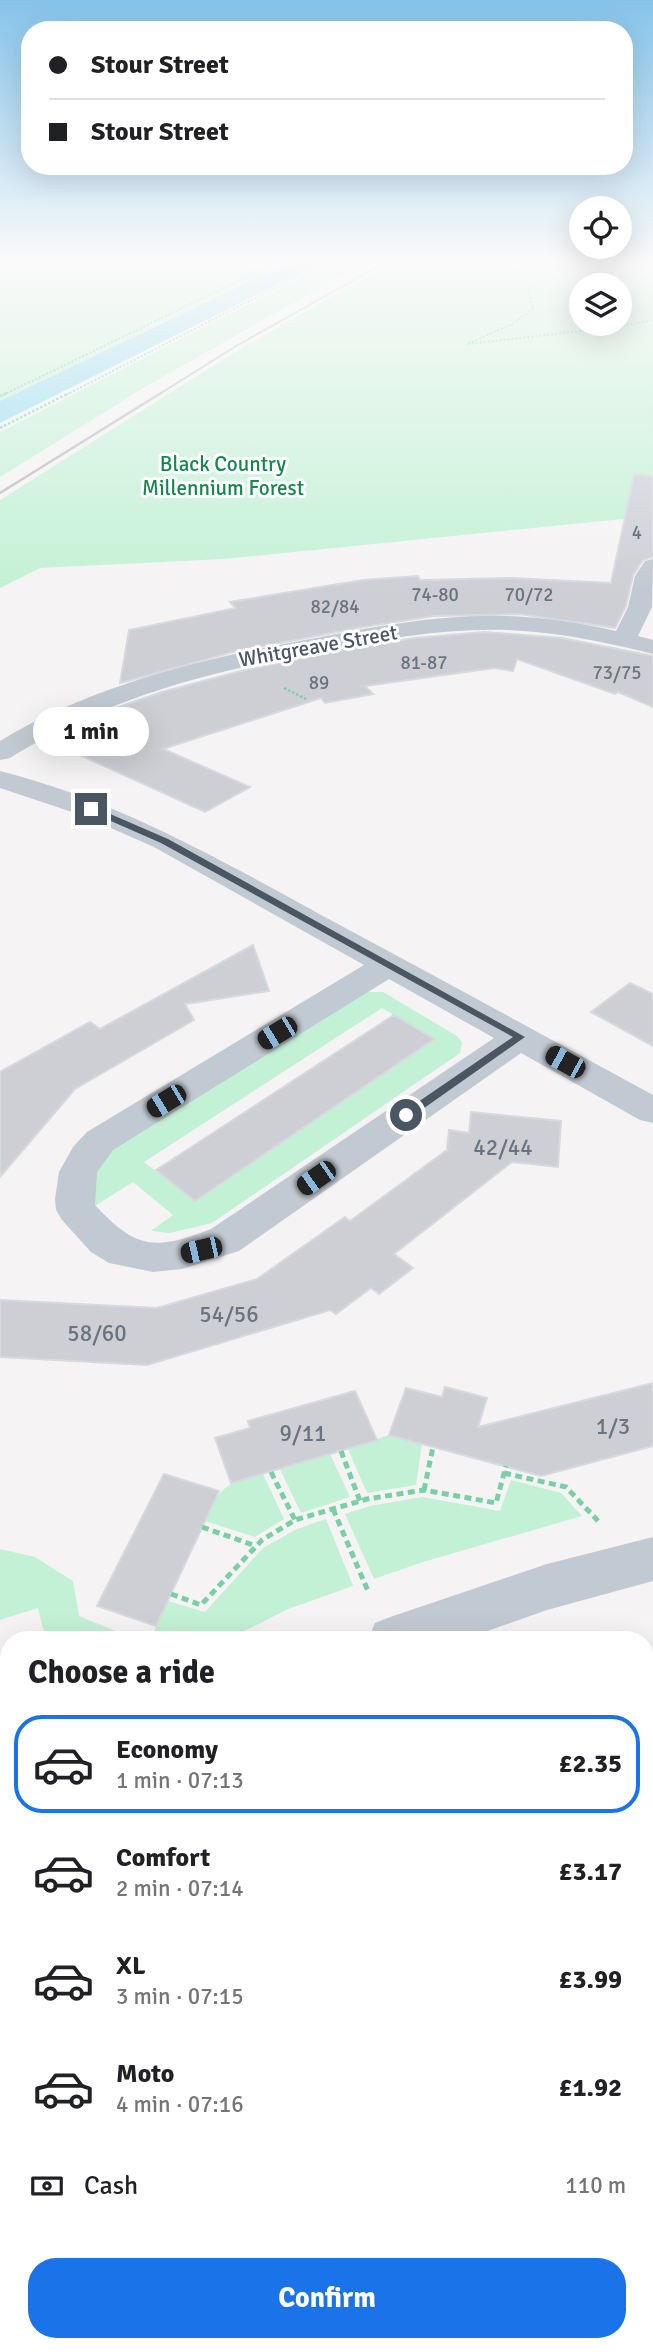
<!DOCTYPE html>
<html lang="en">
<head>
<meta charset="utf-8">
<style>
	:root { --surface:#fff; --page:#f6f6f6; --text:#202124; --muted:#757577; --line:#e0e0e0; --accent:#1a73e8 }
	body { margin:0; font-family:Signika,sans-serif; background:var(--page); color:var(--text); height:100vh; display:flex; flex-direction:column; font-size:26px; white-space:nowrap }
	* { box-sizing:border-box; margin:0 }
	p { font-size:23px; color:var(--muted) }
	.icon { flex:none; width:38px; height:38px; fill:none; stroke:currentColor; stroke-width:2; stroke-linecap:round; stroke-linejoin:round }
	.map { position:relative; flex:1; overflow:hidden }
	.details { position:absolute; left:0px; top:1631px; width:654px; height:721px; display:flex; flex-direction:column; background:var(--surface); border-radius:28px 28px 0 0; box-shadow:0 7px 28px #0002 }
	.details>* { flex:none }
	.top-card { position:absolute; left:21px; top:21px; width:612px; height:154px; border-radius:28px; box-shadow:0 7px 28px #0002; display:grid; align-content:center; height:154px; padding:0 28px; background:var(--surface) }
	.tools { position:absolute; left:569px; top:196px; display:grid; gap:14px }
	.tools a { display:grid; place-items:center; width:63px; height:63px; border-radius:50%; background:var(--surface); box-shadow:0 7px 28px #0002; font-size:35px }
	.end { position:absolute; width:32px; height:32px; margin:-16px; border:9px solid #4a5661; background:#fff; box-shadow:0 0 0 4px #fff }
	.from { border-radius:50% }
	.bubble { position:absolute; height:49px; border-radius:24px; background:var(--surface); box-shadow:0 7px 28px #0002; font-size:23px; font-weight:700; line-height:49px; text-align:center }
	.car { position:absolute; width:21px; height:42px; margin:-21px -10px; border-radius:9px; box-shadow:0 0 5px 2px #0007; background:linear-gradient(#222 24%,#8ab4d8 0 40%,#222 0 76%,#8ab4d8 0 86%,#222 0) }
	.top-card b { display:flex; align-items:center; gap:24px; height:66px; font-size:26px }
	.top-card b+b { border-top:2px solid var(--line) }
	.top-card i { width:18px; height:18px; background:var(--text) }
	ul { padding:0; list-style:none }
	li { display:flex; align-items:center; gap:21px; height:98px; margin:0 14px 10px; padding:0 14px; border:4px solid transparent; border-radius:28px }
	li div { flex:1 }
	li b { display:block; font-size:26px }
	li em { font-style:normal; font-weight:700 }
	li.current { border-color:var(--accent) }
	li>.icon { width:63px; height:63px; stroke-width:1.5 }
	h2 { padding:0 28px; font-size:32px; line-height:84px }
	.pay { display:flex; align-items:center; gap:18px; height:77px; padding:0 28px; font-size:26px }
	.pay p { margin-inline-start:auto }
	.cta { display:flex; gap:14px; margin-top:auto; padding:14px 28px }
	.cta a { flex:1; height:80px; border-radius:28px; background:var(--accent); color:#fff; font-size:28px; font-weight:700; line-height:80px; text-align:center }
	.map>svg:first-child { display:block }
	.green { fill:#c3f1d5; fill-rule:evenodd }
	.water { fill:#90daee }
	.building { fill:#cdcfd5; stroke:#d7d9de; stroke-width:2 }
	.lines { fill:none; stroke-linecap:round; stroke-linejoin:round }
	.path-far3 { stroke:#7ad0a6; stroke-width:2; stroke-dasharray:2 2; stroke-linecap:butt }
	.path-far2 { stroke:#7ad0a6; stroke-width:2.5; stroke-dasharray:2.5 2; stroke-linecap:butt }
	.path-far1 { stroke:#7ad0a6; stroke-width:5; stroke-dasharray:7 4.5; stroke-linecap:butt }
	.path { stroke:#7ad0a6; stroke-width:7; stroke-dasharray:9 6; stroke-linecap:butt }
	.street { fill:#c1cad2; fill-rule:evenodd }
	.rail-far1 { stroke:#b5b8bd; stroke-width:2 }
	.rail { stroke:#b5b8bd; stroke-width:2.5 }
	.route { fill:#4a5661 }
	.labels { text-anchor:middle; stroke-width:6; stroke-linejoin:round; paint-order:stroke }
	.far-number-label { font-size:19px; fill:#6b747e }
	.far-park-label { font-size:21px; fill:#17864f; stroke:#fff }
	.far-street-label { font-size:21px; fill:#4a5661; stroke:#fff }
	.number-label { font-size:23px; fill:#6b747e }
</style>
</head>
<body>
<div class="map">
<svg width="653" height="2352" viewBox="0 0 653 2352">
	<rect width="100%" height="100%" fill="#f5f3f3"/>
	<!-- green -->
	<g class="green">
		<path d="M0 261H293L0 401Z"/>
		<path d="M332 261H367L150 384 0 477V432Z"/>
		<path d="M395 261H653V516L223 559 40 568 0 588V500L235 352ZM581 285H620V324H581Z"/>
		<path d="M367 992H383L457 1036 462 1042 460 1053 212 1223 170 1233 151 1231 173 1215 133 1182 93 1207V1171L106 1153ZM382 1008 433 1039 195 1201 144 1162Z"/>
		<path d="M389 1435 422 1444 416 1485 367 1493 348 1449Z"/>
		<path d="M330 1454 350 1497 301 1513 280 1469Z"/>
		<path d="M263 1474 284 1519 255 1537 205 1521C223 1483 223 1486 263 1474Z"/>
		<path d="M511 1480 561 1493 582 1516 423 1562 374 1579 345 1514 370 1506 422 1497 500 1511Z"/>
		<path d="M326 1519 353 1586 288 1609 227 1640H150L168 1601 205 1612 263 1548 297 1529Z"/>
		<path d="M0 1549 35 1557 73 1581 79 1616 137 1640H46L38 1608 0 1620Z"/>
		<path d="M9 1698V1801L0 1809V1701Z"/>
		<path d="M646 1757 653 1771V2130L646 2132Z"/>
		<path d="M156 2343H249L252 2352H160Z"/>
		<path d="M314 2343H392L397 2352H303Z"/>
	</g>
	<!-- water -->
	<path class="water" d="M293 261H324L0 423V401Z"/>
	<!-- building -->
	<g class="building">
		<path d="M634 474 653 476V557L643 560 633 575 626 606 615 628 520 614 434 616 363 627 233 652 120 683 129 630 236 608 230 602 363 580 418 576 420 580 512 578 611 583Z"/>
		<path d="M484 632 562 638 653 656V707L618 692 615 694 517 659 513 671 494 668 365 686 373 694 325 703 321 698 163 749 250 787 205 812 80 755 95 720 113 728 116 708 162 692 241 671 346 649 415 638Z"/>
		<path d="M253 945 269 991 185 1004 194 1020 75 1089 0 1177V1072L90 1022 100 1029Z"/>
		<path d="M630 983 653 994V1046L591 1012Z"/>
		<path d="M394 1015 434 1039 195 1201 156 1170Z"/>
		<path d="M471 1112 561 1121 558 1167 512 1162 394 1254 413 1268 379 1294 371 1288 336 1314 330 1310 147 1365 0 1357V1300L157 1308 257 1279 345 1217 350 1221 447 1150 449 1130 469 1133Z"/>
		<path d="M653 1383V1446L541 1476 389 1435 406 1388 442 1397 445 1387 487 1398 478 1427Z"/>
		<path d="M355 1391 377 1440 231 1483 215 1438 250 1428 248 1421Z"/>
		<path d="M164 1474 219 1491 156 1626 97 1606Z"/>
	</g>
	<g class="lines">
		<!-- path-far3 -->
		<g class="path-far3">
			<path d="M507 261 528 286 533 309 512 324 467 344 616 327 653 320"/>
			<path d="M3 395 279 261"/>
			<path d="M66 395 327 261"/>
		</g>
		<!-- path-far2 -->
		<g class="path-far2">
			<path d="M0 396 7 393"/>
			<path d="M0 428 69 393"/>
			<path d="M284 688 306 699"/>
		</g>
		<!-- path-far1 -->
		<g class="path-far1">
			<path d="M341 1451 360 1501"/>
			<path d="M271 1472 295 1520"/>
			<path d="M504 1473 566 1487 598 1521"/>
			<path d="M424 1490 433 1447"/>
			<path d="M333 1509 368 1591"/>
			<path d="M202 1527 256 1546"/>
			<path d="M171 1594 201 1605 262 1540 295 1520 367 1499 424 1490 496 1503 506 1466"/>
		</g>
		<!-- path -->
		<path class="path" d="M261 2343 265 2352"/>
		<!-- street -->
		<g class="street">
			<path d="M653 559 652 607 638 636 653 640V654C605 642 557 632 507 630 445 628 383 639 323 651 209 672 109 697 10 758L0 760V741C97 683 206 658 316 638 379 626 442 614 506 616 543 617 580 623 616 631L628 607 635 576 645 561Z"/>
			<path d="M0 771C116 800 219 859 323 916 433 975 543 1035 653 1095V1123L640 1120 521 1053 239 1251 182 1269 153 1272 109 1263 91 1252 62 1220 56 1210 55 1199 59 1172 73 1147 87 1132 364 965 154 847 81 815 0 788ZM389 979 494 1038 211 1229C154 1251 136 1249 95 1205L97 1172 113 1150Z"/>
			<path d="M653 1537V1581L547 1610 462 1640H368L375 1623 393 1616 547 1564Z"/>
			<path d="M9 1867V1931L0 1934V1871Z"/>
			<path d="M0 2110 9 2113V2199L0 2195Z"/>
			<path d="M46 2343H117L120 2352H50Z"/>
		</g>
		<!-- rail-far1 -->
		<path class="rail-far1" d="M158 395 236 346 388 261"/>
		<!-- rail -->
		<path class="rail" d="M0 493 161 393"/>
	</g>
	<!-- sky -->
	<linearGradient id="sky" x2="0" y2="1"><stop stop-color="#85c3ea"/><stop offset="0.44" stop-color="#fafafa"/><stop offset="1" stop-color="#fafafa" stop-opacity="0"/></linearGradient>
	<rect width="653" height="590" fill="url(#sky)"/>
	<!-- route -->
	<path class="route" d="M88 807H94L168 839 525 1037 410 1118H402V1113L513 1037 161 843 88 811Z"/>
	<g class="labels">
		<!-- far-number labels -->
		<g class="far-number-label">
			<text x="637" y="539">4</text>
			<text x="435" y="601">74-80</text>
			<text x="529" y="601">70/72</text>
			<text x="335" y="613">82/84</text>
			<text x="424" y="669">81-87</text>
			<text x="617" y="679">73/75</text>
			<text x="319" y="689">89</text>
		</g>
		<!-- far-park labels -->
		<g class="far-park-label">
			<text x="223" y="471">Black Country<tspan x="223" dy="24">Millennium Forest</tspan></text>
		</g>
		<!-- far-street labels -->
		<g class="far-street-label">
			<text transform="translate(318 646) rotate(-10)" y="7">Whitgreave Street</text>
		</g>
		<!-- number labels -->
		<g class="number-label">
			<text x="503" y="1155">42/44</text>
			<text x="229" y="1322">54/56</text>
			<text x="97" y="1341">58/60</text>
			<text x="613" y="1434">1/3</text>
			<text x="303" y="1441">9/11</text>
		</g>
	</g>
</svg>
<div class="tools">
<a><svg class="icon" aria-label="locate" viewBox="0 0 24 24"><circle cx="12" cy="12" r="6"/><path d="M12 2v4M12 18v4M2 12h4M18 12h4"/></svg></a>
<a><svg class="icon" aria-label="layers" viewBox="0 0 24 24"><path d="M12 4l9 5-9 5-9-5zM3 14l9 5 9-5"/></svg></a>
</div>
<i class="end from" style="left:406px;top:1115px"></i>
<i class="end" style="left:91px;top:809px"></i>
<div class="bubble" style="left:33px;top:707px;width:116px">1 min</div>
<i class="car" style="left:277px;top:1033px;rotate:239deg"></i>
<i class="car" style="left:565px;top:1062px;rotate:299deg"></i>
<i class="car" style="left:166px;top:1101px;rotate:239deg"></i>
<i class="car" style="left:316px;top:1178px;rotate:235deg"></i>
<i class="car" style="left:201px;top:1250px;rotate:257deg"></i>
<div class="top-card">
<b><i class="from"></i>Stour Street</b>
<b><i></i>Stour Street</b>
</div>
<section class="details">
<h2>Choose a ride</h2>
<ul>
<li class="current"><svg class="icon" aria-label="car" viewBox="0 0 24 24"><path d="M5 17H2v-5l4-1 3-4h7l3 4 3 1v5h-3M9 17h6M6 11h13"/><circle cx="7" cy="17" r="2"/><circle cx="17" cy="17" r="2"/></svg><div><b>Economy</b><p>1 min · 07:13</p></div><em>£2.35</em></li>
<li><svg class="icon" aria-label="car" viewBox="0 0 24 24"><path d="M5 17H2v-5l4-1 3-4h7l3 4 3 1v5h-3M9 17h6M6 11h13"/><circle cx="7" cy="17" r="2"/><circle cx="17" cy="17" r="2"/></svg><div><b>Comfort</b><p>2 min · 07:14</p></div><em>£3.17</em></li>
<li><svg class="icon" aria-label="car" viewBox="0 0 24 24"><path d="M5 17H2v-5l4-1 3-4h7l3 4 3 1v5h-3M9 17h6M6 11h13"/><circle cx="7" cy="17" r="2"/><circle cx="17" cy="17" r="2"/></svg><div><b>XL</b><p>3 min · 07:15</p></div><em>£3.99</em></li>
<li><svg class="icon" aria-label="car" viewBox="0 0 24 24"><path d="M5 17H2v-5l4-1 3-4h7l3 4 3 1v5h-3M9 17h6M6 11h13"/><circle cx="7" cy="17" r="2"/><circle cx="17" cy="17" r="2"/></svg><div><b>Moto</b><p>4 min · 07:16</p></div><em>£1.92</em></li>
</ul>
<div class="pay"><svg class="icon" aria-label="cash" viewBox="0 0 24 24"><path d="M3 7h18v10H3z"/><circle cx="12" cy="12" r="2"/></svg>Cash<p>110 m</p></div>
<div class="cta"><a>Confirm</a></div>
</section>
</div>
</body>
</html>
